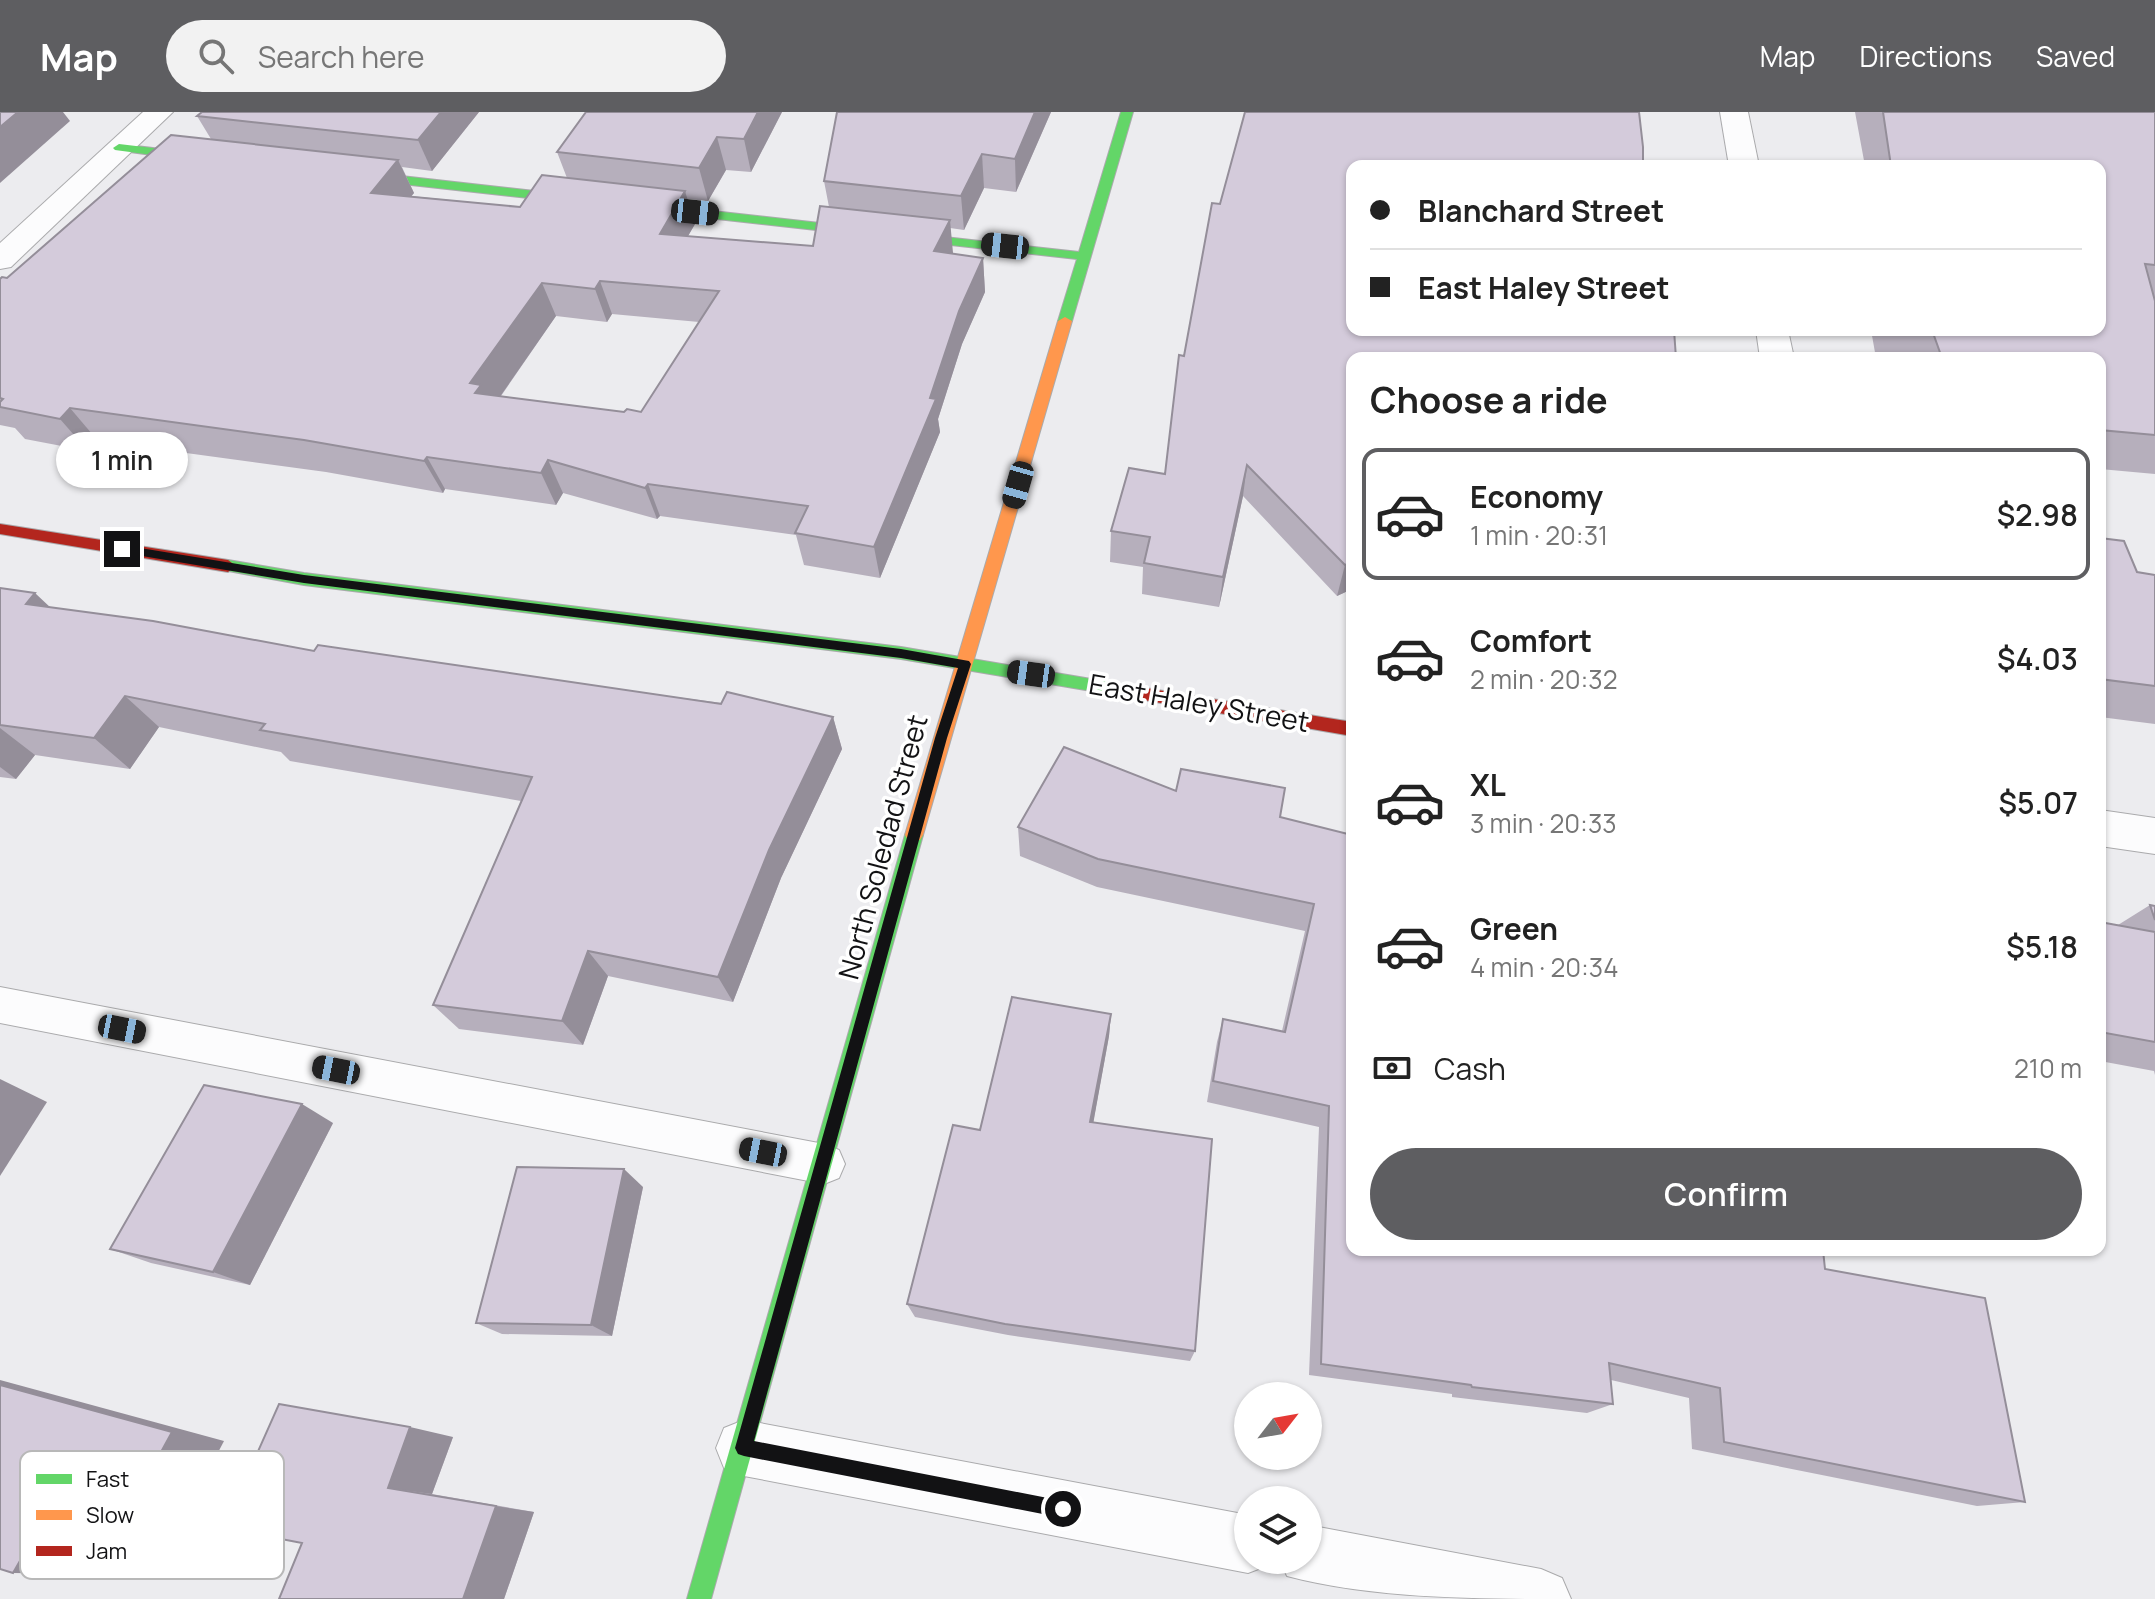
<!DOCTYPE html>
<html lang="en">
<head>
<meta charset="utf-8">
<style>
	:root { --surface:#fff; --page:#f2f2f2; --text:#222; --muted:#767676; --line:#e0e0e0; --accent:#5e5e61 }
	body { margin:0; font-family:Manrope,sans-serif; background:var(--page); color:var(--text); height:100vh; display:flex; flex-direction:column; font-size:30px; white-space:nowrap }
	* { box-sizing:border-box; margin:0 }
	p { font-size:26px; color:var(--muted) }
	.icon { flex:none; width:44px; height:44px; fill:none; stroke:currentColor; stroke-width:2; stroke-linecap:round; stroke-linejoin:round }
	.map { position:relative; flex:1; overflow:hidden }
	.drawer { position:absolute; left:1346px; top:240px; width:760px; height:904px; display:flex; flex-direction:column; background:var(--surface); border-radius:16px; box-shadow:0 2px 6px #0004 }
	.drawer>* { flex:none }
	.top-card { position:absolute; left:1346px; top:48px; width:760px; height:176px; border-radius:16px; box-shadow:0 2px 6px #0004; display:grid; align-content:center; height:176px; padding:0 24px; background:var(--surface) }
	.needle { width:52px; rotate:59deg }
	.fabs { position:absolute; left:1234px; top:1270px; display:grid; gap:16px }
	.fabs a { display:grid; place-items:center; width:88px; height:88px; border-radius:50%; background:var(--surface); box-shadow:0 2px 6px #0004; font-size:40px }
	.end { position:absolute; width:36px; height:36px; margin:-18px; border:10px solid #121214; background:#fff; box-shadow:0 0 0 4px #fff }
	.from { border-radius:50% }
	.bubble { position:absolute; height:56px; border-radius:28px; background:var(--surface); box-shadow:0 2px 6px #0004; font-size:26px; font-weight:600; line-height:56px; text-align:center }
	.car { position:absolute; width:24px; height:48px; margin:-24px -12px; border-radius:10px; box-shadow:0 0 6px 2px #0007; background:linear-gradient(#222 24%,#8ab4d8 0 40%,#222 0 76%,#8ab4d8 0 86%,#222 0) }
	.top-card b { display:flex; align-items:center; gap:28px; height:76px; font-size:30px }
	.top-card b+b { border-top:2px solid var(--line) }
	.top-card i { width:20px; height:20px; background:var(--text) }
	ul { padding:0; list-style:none }
	li { display:flex; align-items:center; gap:24px; height:132px; margin:0 16px 12px; padding:0 8px; border:4px solid transparent; border-radius:16px }
	li div { flex:1 }
	li b { display:block; font-size:30px }
	li em { font-style:normal; font-weight:600 }
	li.active { border-color:var(--accent) }
	li>.icon { width:72px; height:72px; stroke-width:1.5 }
	h2 { padding:0 24px; font-size:36px; line-height:96px }
	.pay { display:flex; align-items:center; gap:20px; height:88px; padding:0 24px; font-size:30px }
	.pay p { margin-inline-start:auto }
	.cta { display:flex; gap:16px; margin-top:auto; padding:16px 24px }
	.cta a { flex:1; height:92px; border-radius:48px; background:var(--accent); color:#fff; font-size:32px; font-weight:600; line-height:92px; text-align:center }
	header { display:flex; align-items:center; gap:48px; box-sizing:border-box; height:112px; padding:0 40px; background:var(--accent); color:#fff }
	header strong { font-size:38px }
	nav { display:flex; gap:44px; margin-inline-start:auto; font-size:28px }
	.search { width:560px; height:72px; background:var(--page); display:flex; align-items:center; gap:20px; box-sizing:border-box; padding:0 28px; border-radius:44px; color:var(--muted); font-size:30px }
	.map>svg:first-child { display:block }
	.lines { fill:none; stroke-linecap:round; stroke-linejoin:round }
	.lane-casing { stroke:#aaaaac; stroke-width:2 }
	.street-casing { stroke:#aaaaac; stroke-width:2 }
	.fast-casing { stroke:#aaaaac; stroke-width:2 }
	.slow-casing { stroke:#aaaaac; stroke-width:2 }
	.jam-casing { stroke:#aaaaac; stroke-width:2 }
	.lane { fill:#fcfcfd; fill-rule:evenodd }
	.street { fill:#fcfcfd; fill-rule:evenodd }
	.fast { fill:#63d668; fill-rule:evenodd }
	.slow { fill:#ff974d; fill-rule:evenodd }
	.jam { fill:#b3261e; fill-rule:evenodd }
	.wall { fill:#b6afbc; fill-rule:evenodd }
	.shaded-wall { fill:#948e99 }
	.building { fill:#d4cbdb; stroke:#948e99; stroke-width:2; fill-rule:evenodd }
	.route { fill:#121214 }
	.labels { text-anchor:middle; stroke-width:7; stroke-linejoin:round; paint-order:stroke }
	.street-label { font-size:28px; fill:#121214; stroke:#fff }
	.key { fill:#fff; stroke:#b8b8b8; stroke-width:2 }
	.key-label { font-size:22px; fill:#121214 }
</style>
</head>
<body>
<header>
<strong>Map</strong>
<div class="search"><svg class="icon" aria-label="search" viewBox="0 0 24 24"><circle cx="10" cy="10" r="6"/><path d="M15 15l6 6"/></svg>Search here</div>
<nav><a>Map</a><a>Directions</a><a>Saved</a></nav>
</header>
<div class="map">
<svg width="2155" height="1487" viewBox="0 0 2155 1487">
	<rect width="100%" height="100%" fill="#ececef"/>
	<g class="lines">
		<defs>
			<path id="lane" d="M0 875 824 1032 839 1038 845 1052 839 1066 824 1072 0 911Z"/>
			<g id="street">
				<path d="M143 0H173L11 155 0 157V131Z"/>
				<path d="M1720 0H1748L1759 54H1729Z"/>
				<path d="M1756 218H1788L1794 246H1760Z"/>
				<path d="M2100 698 2155 706V742L2100 734Z"/>
				<path d="M744 1308 1248 1403V1448H1271L1269 1453 1248 1461 744 1364 724 1356 716 1336 724 1316Z"/>
				<path d="M1308 1413 1541 1457 1562 1466 1571 1487C1478 1487 1374 1487 1287 1464L1280 1448H1308Z"/>
			</g>
			<g id="fast">
				<path d="M1121 0H1133L1072 209 1065 213 1058 209 1077 147 348 66 342 62 348 58 1079 140Z"/>
				<path d="M119 32 212 43 218 47 212 51 115 38 113 36Z"/>
				<path d="M228 448 304 461 901 535 1109 570 1117 576 1109 582 901 547 304 473 223 458 220 454 223 450Z"/>
				<path d="M914 715 920 718 923 723 711 1487H687L905 723 908 718Z"/>
			</g>
			<path id="slow" d="M1065 205 1072 209 923 723 920 728H908L905 723 1058 209Z"/>
			<g id="jam">
				<path d="M0 412 228 448 236 454 228 460 0 422Z"/>
				<path d="M1109 570 1352 610V624L1109 582 1101 576Z"/>
			</g>
		</defs>
		<!-- lane casing -->
		<use href="#lane" class="lane-casing"/>
		<!-- street casing -->
		<use href="#street" class="street-casing"/>
		<!-- fast casing -->
		<use href="#fast" class="fast-casing"/>
		<!-- slow casing -->
		<use href="#slow" class="slow-casing"/>
		<!-- jam casing -->
		<use href="#jam" class="jam-casing"/>
		<!-- lane -->
		<use href="#lane" class="lane"/>
		<!-- street -->
		<use href="#street" class="street"/>
		<!-- fast -->
		<use href="#fast" class="fast"/>
		<!-- slow -->
		<use href="#slow" class="slow"/>
		<!-- jam -->
		<use href="#jam" class="jam"/>
	</g>
	<!-- wall -->
	<g class="wall">
		<path d="M202 0H479L432 59 402 55 414 81 411 84 520 95 567 66 557 40 782 0 751 60 726 58 708 89 688 87 695 112 688 124 813 134 829 95 824 69 1051 0 1016 80 984 76 964 118 950 116 952 142 983 146 985 180 962 232 938 307 940 320 880 466 804 453 796 423 660 404 657 407 563 381 556 393 445 377 443 381 326 360 98 329 88 339 25 327 15 316 0 313V167L7 166 211 27 197 4ZM612 202 699 210 641 300H624L501 284 556 204 607 210Z"/>
		<path d="M1855 0H2155V362L2100 357V246H1876L1871 218H2100V54H1865Z"/>
		<path d="M1352 54V477L1337 484 1243 384 1219 495 1142 482 1143 455 1110 450 1111 419 1165 362 1184 244 1220 92Z"/>
		<path d="M2100 426 2137 460 2155 463V612L2100 605Z"/>
		<path d="M0 476 50 495 314 539 833 605 842 637 781 766 733 890 608 864 583 933 459 917 433 893 521 689 290 649 281 640 159 615 130 657 35 643 16 667 0 665Z"/>
		<path d="M1176 679 1352 723V1138L1825 1157 2025 1390 1977 1394 1692 1337 1689 1286 1611 1268 1613 1292 1587 1301 1452 1285V1282L1309 1263 1319 1015 1207 990 1217 930 1223 907 1282 919 1305 819 1097 775 1020 744 1018 715Z"/>
		<path d="M2150 793 2155 794V963L2154 959 2100 949V810L2118 813Z"/>
		<path d="M1111 902 1109 924 1093 1011 1195 1239 1190 1249 1008 1223 915 1205 907 1192 980 1018Z"/>
		<path d="M333 1011 250 1173 151 1151 110 1137Z"/>
		<path d="M643 1075 612 1224 502 1222 476 1211Z"/>
		<path d="M453 1325 432 1382 534 1400 504 1487H279L302 1431Z"/>
	</g>
	<!-- shaded-wall -->
	<g class="shaded-wall">
		<path d="M18 0H63L70 9 0 71V15Z"/>
		<path d="M441 0H479L432 59 418 28Z"/>
		<path d="M758 0H782L751 60 744 27Z"/>
		<path d="M1035 0H1051L1016 80 1015 47Z"/>
		<path d="M717 25 726 58 708 89 699 56Z"/>
		<path d="M982 42 984 76 964 118 961 84Z"/>
		<path d="M398 48 414 81 387 114 371 81Z"/>
		<path d="M685 79 695 112 670 155 660 122Z"/>
		<path d="M950 108 953 141 938 173 934 139Z"/>
		<path d="M983 146 985 180 962 232 938 307 940 320 880 466 874 435 930 286 959 199Z"/>
		<path d="M600 169 612 202 607 210 595 177Z"/>
		<path d="M542 171 556 204 492 296 491 313 470 271Z"/>
		<path d="M70 296 98 329 88 339 60 307Z"/>
		<path d="M427 345 445 377 443 381 424 349Z"/>
		<path d="M548 348 563 381 556 393 541 361Z"/>
		<path d="M1247 353 1243 384 1219 495 1223 465Z"/>
		<path d="M648 372 660 404 657 407 645 376Z"/>
		<path d="M1352 450V477L1337 484 1345 453Z"/>
		<path d="M35 481 70 514 26 492Z"/>
		<path d="M125 584 159 615 130 657 94 626Z"/>
		<path d="M833 605 842 637 781 766 733 890 718 865 769 738Z"/>
		<path d="M0 616 35 643 16 667 0 655Z"/>
		<path d="M588 839 608 864 583 933 562 909Z"/>
		<path d="M1111 902 1109 924 1090 1029V1010Z"/>
		<path d="M0 967 47 990 0 1064Z"/>
		<path d="M302 992 333 1011 250 1173 213 1160Z"/>
		<path d="M624 1057 643 1075 612 1224 591 1213Z"/>
		<path d="M0 1268 224 1329 189 1396 133 1391 0 1273Z"/>
		<path d="M410 1315 453 1325 432 1382 388 1376Z"/>
		<path d="M64 1372 124 1378 77 1462 13 1461Z"/>
		<path d="M496 1394 534 1400 504 1487H463Z"/>
	</g>
	<!-- building -->
	<g class="building">
		<path d="M0 0H18L0 15Z"/>
		<path d="M202 0H441L418 28 197 4Z"/>
		<path d="M586 0H758L744 27 717 25 699 56 557 40Z"/>
		<path d="M837 0H1035L1015 47 982 42 961 84 824 69Z"/>
		<path d="M1245 0H1639L1643 35V54H1352V218H1674L1676 246H1352V450L1345 453 1247 353 1223 465 1144 451 1150 425 1111 419 1129 356 1165 362 1179 243 1184 244 1212 91 1220 92Z"/>
		<path d="M1883 0H2155V153L2145 152 2155 189V323L2100 318V246H1942L1932 218H2100V54H1891Z"/>
		<path d="M171 23 398 48 371 81 520 95 542 63 685 79 660 122 813 134 820 94 950 108 934 139 983 146 959 199 930 286 936 287 874 435 795 421 808 394 648 372 645 376 548 348 541 361 427 345 424 349 304 328 70 296 60 307 0 295V290L3 287 0 286V167L2 165 7 166ZM600 169 719 179 641 300 627 297 624 300 475 281 481 273 470 271 542 171 595 177Z"/>
		<path d="M2100 426 2124 429 2137 460 2155 463V574L2100 567Z"/>
		<path d="M0 476 35 481 26 492 153 509 314 539 318 533 721 592 727 580 833 605 769 738 718 865 588 839 562 909 433 893 532 665 260 618 265 612 125 584 94 626 0 613Z"/>
		<path d="M1064 635 1176 679 1181 657 1285 676 1280 705 1352 723V1138H1823L1825 1157 1985 1186 2025 1390 1724 1330 1720 1276 1609 1251 1613 1292 1472 1275 1471 1273 1321 1252 1329 994 1213 969 1223 907 1285 920 1314 792 1098 747 1018 715Z"/>
		<path d="M2150 793 2155 794V808Z"/>
		<path d="M2100 810 2155 820V930L2100 920Z"/>
		<path d="M1012 885 1111 902 1090 1010 1212 1027 1195 1239 1005 1212 907 1192 953 1013 980 1018Z"/>
		<path d="M204 973 302 992 213 1160 110 1137Z"/>
		<path d="M517 1055 624 1057 591 1213 476 1211Z"/>
		<path d="M0 1273 172 1320 133 1391 64 1372 13 1461 0 1457Z"/>
		<path d="M279 1292 410 1315 388 1376 496 1394 463 1487H279L302 1431 224 1416Z"/>
	</g>
	<!-- route -->
	<path class="route" d="M122 433 304 463 901 537 969 549 971 552 947 626 754 1329 1063 1389 1069 1391 1071 1397 1069 1403 1063 1406 744 1344 738 1342 735 1336 935 626 958 556 901 546 304 471 118 440V434Z"/>
	<g class="labels">
		<!-- street labels -->
		<g class="street-label">
			<text transform="translate(1199 591) rotate(10)" y="10">East Haley Street</text>
			<text transform="translate(883 735) rotate(-75)" y="10">North Soledad Street</text>
		</g>
	</g>
	<!-- legend -->
	<rect x="20" y="1339" width="264" height="128" rx="12" class="key"/>
	<rect x="36" y="1362" width="36" height="10" fill="#63d668"/>
	<rect x="36" y="1398" width="36" height="10" fill="#ff974d"/>
	<rect x="36" y="1434" width="36" height="10" fill="#b3261e"/>
	<g class="key-label">
		<text x="86" y="1375">Fast</text>
		<text x="86" y="1411">Slow</text>
		<text x="86" y="1447">Jam</text>
	</g>
</svg>
<div class="fabs">
<a><svg class="needle" viewBox="-14 -14 28 28"><path d="M0-13l5 13h-10z" fill="#e53935"/><path d="M0 13l5-13h-10z" fill="#767676"/></svg></a>
<a><svg class="icon" aria-label="layers" viewBox="0 0 24 24"><path d="M12 4l9 5-9 5-9-5zM3 14l9 5 9-5"/></svg></a>
</div>
<i class="end from" style="left:1063px;top:1397px"></i>
<i class="end" style="left:122px;top:437px"></i>
<div class="bubble" style="left:56px;top:320px;width:132px">1 min</div>
<i class="car" style="left:695px;top:100px;rotate:96deg"></i>
<i class="car" style="left:1005px;top:134px;rotate:276deg"></i>
<i class="car" style="left:1018px;top:373px;rotate:196deg"></i>
<i class="car" style="left:1031px;top:562px;rotate:278deg"></i>
<i class="car" style="left:122px;top:917px;rotate:101deg"></i>
<i class="car" style="left:336px;top:958px;rotate:281deg"></i>
<i class="car" style="left:763px;top:1040px;rotate:281deg"></i>
<div class="top-card">
<b><i class="from"></i>Blanchard Street</b>
<b><i></i>East Haley Street</b>
</div>
<section class="drawer">
<h2>Choose a ride</h2>
<ul>
<li class="active"><svg class="icon" aria-label="car" viewBox="0 0 24 24"><path d="M5 17H2v-5l4-1 3-4h7l3 4 3 1v5h-3M9 17h6M6 11h13"/><circle cx="7" cy="17" r="2"/><circle cx="17" cy="17" r="2"/></svg><div><b>Economy</b><p>1 min · 20:31</p></div><em>$2.98</em></li>
<li><svg class="icon" aria-label="car" viewBox="0 0 24 24"><path d="M5 17H2v-5l4-1 3-4h7l3 4 3 1v5h-3M9 17h6M6 11h13"/><circle cx="7" cy="17" r="2"/><circle cx="17" cy="17" r="2"/></svg><div><b>Comfort</b><p>2 min · 20:32</p></div><em>$4.03</em></li>
<li><svg class="icon" aria-label="car" viewBox="0 0 24 24"><path d="M5 17H2v-5l4-1 3-4h7l3 4 3 1v5h-3M9 17h6M6 11h13"/><circle cx="7" cy="17" r="2"/><circle cx="17" cy="17" r="2"/></svg><div><b>XL</b><p>3 min · 20:33</p></div><em>$5.07</em></li>
<li><svg class="icon" aria-label="car" viewBox="0 0 24 24"><path d="M5 17H2v-5l4-1 3-4h7l3 4 3 1v5h-3M9 17h6M6 11h13"/><circle cx="7" cy="17" r="2"/><circle cx="17" cy="17" r="2"/></svg><div><b>Green</b><p>4 min · 20:34</p></div><em>$5.18</em></li>
</ul>
<div class="pay"><svg class="icon" aria-label="cash" viewBox="0 0 24 24"><path d="M3 7h18v10H3z"/><circle cx="12" cy="12" r="2"/></svg>Cash<p>210 m</p></div>
<div class="cta"><a>Confirm</a></div>
</section>
</div>
</body>
</html>
